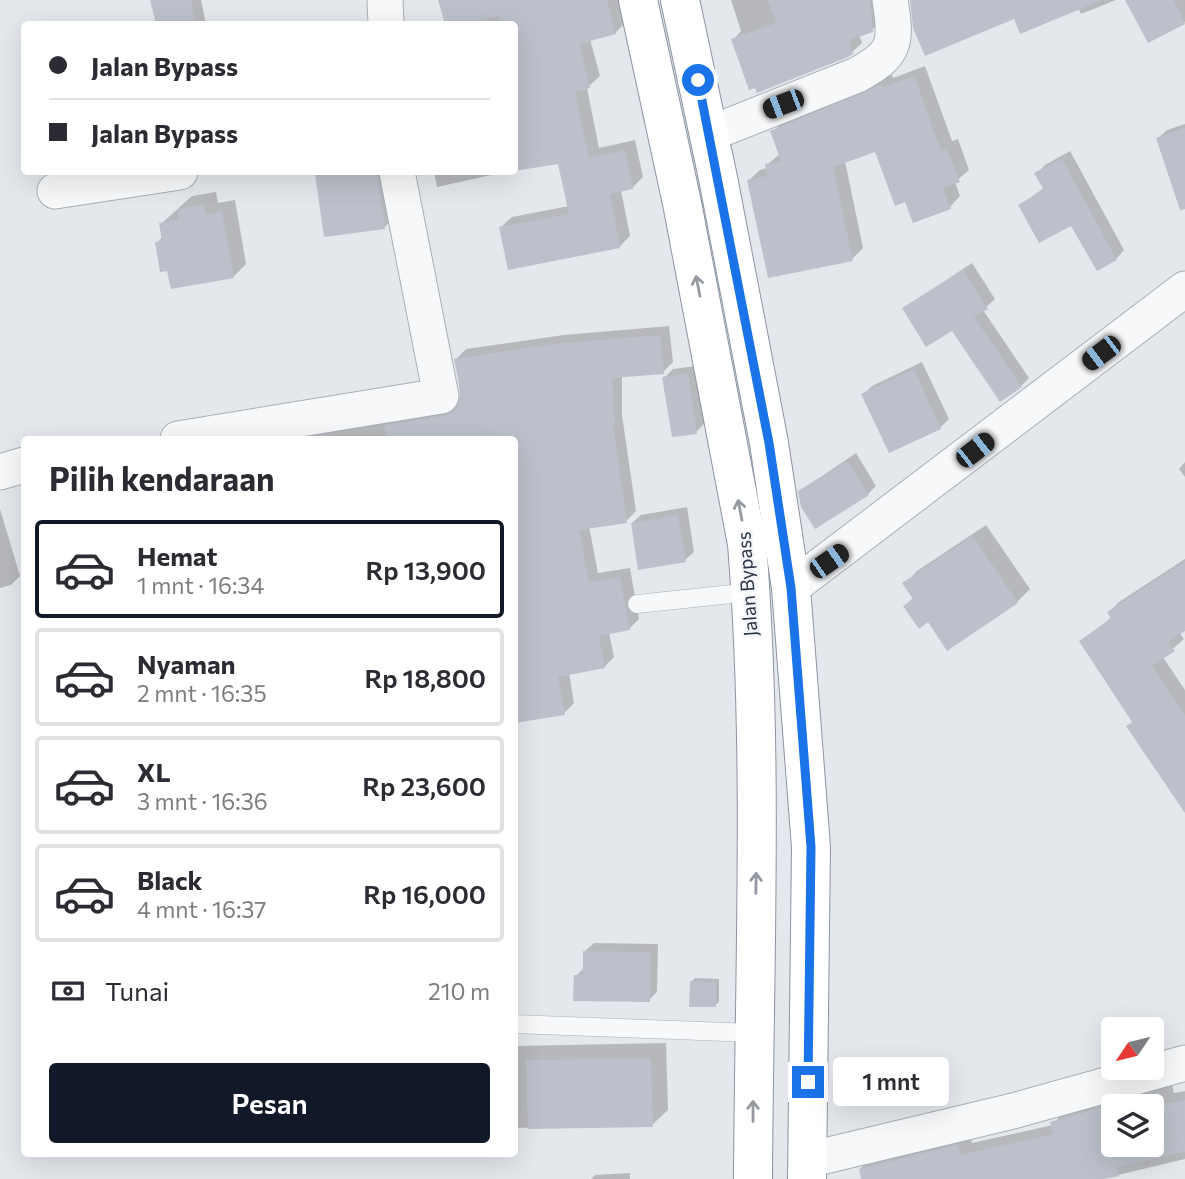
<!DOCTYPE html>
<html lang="id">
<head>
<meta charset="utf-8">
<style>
	:root { --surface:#fff; --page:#f7f7f7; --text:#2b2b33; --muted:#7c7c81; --line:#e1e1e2; --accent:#111827 }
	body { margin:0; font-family:Commissioner,sans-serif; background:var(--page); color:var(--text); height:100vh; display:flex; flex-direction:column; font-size:26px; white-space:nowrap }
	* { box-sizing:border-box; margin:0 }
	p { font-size:23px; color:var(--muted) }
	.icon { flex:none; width:38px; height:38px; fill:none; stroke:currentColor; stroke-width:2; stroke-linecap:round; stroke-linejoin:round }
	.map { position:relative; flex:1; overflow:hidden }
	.side { position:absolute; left:21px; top:436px; width:497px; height:721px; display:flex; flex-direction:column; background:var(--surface); border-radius:7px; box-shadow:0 7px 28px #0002 }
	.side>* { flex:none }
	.hud { position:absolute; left:21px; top:21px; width:497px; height:154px; border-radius:7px; box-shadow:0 7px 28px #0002; display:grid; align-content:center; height:154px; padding:0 28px; background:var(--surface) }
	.needle { width:46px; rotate:235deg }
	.fabs { position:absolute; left:1101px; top:1017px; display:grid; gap:14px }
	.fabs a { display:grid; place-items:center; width:63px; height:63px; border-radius:7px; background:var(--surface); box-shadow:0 7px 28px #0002; font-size:35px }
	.end { position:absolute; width:32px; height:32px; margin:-16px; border:9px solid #1a73e8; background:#fff; box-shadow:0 0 0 4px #fff }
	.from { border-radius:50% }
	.bubble { position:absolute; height:49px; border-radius:7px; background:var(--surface); box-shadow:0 7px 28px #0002; font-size:23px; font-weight:600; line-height:49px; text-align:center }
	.car { position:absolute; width:21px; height:42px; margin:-21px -10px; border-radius:9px; box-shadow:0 0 5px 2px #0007; background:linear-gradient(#222 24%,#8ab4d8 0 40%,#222 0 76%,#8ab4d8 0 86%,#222 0) }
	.hud b { display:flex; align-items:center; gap:24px; height:66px; font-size:26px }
	.hud b+b { border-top:2px solid var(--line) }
	.hud i { width:18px; height:18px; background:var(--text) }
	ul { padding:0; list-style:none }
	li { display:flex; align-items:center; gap:21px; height:98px; margin:0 14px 10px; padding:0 14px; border:4px solid var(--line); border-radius:7px }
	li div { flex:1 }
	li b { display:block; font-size:26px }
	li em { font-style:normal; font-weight:600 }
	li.selected { border-color:var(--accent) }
	li>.icon { width:63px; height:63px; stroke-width:1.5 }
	h2 { padding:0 28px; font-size:32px; line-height:84px }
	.pay { display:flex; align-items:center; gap:18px; height:77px; padding:0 28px; font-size:26px }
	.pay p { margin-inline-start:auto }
	.cta { display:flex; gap:14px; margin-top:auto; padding:14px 28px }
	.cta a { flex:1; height:80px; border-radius:7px; background:var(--accent); color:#fff; font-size:28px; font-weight:600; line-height:80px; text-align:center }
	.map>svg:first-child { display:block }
	.shadow { fill:#0003; fill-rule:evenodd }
	.building { fill:#bbc0ca; fill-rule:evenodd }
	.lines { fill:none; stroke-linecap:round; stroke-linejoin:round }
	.lane-casing { stroke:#a9aeb7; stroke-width:19 }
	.street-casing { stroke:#a9aeb7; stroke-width:37 }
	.highway-casing { stroke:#8b94a3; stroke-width:40 }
	.lane { stroke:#f7f8fa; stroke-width:18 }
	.street { stroke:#f7f8fa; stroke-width:35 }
	.highway { stroke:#fff; stroke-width:38 }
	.oneway { stroke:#959aa2 }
	.route { stroke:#1a73e8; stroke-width:9 }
	.labels { text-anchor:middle; stroke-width:5; stroke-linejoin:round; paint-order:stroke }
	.street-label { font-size:19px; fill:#2b3445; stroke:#f4f6f9 }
</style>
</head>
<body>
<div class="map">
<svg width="1185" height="1179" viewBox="0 0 1185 1179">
	<rect width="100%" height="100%" fill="#e4e7ec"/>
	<!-- shadow -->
	<g class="shadow">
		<path d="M154 0H201L206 24H157Z"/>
		<path d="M440 0H620L626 22 615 33 590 39 600 76 587 88 599 148 635 140 643 177 632 188 621 190 630 236 619 247 501 227 512 217 569 206 560 162 514 24H447Z"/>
		<path d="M731 0H880L882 20 872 30 859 35 862 43 852 52 733 40 741 31Z"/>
		<path d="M912 0H1116L1081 14 1078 8 1015 17Z"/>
		<path d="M1127 0H1185V22L1149 41Z"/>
		<path d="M925 66 952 141 958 139 969 170 955 182 960 196 950 207 906 200 876 150 845 161 863 248 852 259 749 180 760 170 767 168V165L780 154 773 132 783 121 892 75 893 78Z"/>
		<path d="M1185 124V174L1158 138 1167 130Z"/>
		<path d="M1070 151 1124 250 1116 259 1072 223 1020 205 1044 188 1037 173 1045 165Z"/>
		<path d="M320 172H387L393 218 385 227 317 175Z"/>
		<path d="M434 172H505L437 187Z"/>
		<path d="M216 192 218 203 235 200 246 264 233 277 169 269 157 243 163 236 161 224 192 196Z"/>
		<path d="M972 263 995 299 983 310 1029 378 1021 386 953 329 904 308Z"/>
		<path d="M669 326 673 362 663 372 622 375V415L636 511 626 521 589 526 598 573 630 568 639 619 629 629 609 632 614 657 604 667 569 673 574 703 564 713 514 439H304L313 430 461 403 456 359 466 349 564 335Z"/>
		<path d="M922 362 949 419 940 428 864 394 872 386Z"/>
		<path d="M696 366 705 423 696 432 664 378 673 369Z"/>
		<path d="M856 453 876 486 868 494 800 491Z"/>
		<path d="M1185 462V477L1179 469Z"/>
		<path d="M687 507 694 552 685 560 632 523 641 515Z"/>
		<path d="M0 509 20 576 11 585 0 588Z"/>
		<path d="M986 525 1030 589 1017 602 929 620 905 606 914 597 905 584 917 571Z"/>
		<path d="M1185 559V628L1179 632 1184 639 1163 657 1185 690V810L1133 721 1081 641 1112 617 1109 612 1119 602Z"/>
		<path d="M594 943 658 944 657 992 649 1000 576 976 585 967V951Z"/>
		<path d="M695 978 719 979V1002L715 1005 691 982Z"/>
		<path d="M666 1043 668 1110 652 1125 514 1128V1046Z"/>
		<path d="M1171 1080 1174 1093 1185 1091V1159L1101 1179H863L860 1169 873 1156 970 1133 972 1143 1053 1125 1065 1109ZM1113 1106H1152V1144H1113Z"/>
		<path d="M630 1173V1179H591L595 1175Z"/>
	</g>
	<!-- building -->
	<g class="building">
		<path d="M150 0H191L196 24H156Z"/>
		<path d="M438 0H607L616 34 579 44 590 88 575 92 589 158 625 150 633 189 610 194 620 248 508 270 499 227 569 214 558 164 514 171V24H501L498 16 469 24H445Z"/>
		<path d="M768 0H870L873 32 849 40 853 54 848 57 757 93 755 88 749 90 731 39 776 23Z"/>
		<path d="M910 0H1102L1020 34 1014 19 925 56 913 28Z"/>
		<path d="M1125 0H1174L1185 24 1148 43Z"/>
		<path d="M914 76 941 151 947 149 960 182 943 188 951 209 913 223 905 202 895 206 875 152 833 167 853 261 768 278 747 180 767 176 765 164 781 161 770 131 881 84 883 87Z"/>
		<path d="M1185 128V209L1180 210 1156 138Z"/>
		<path d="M1062 159 1117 260 1097 271 1071 226 1039 243 1018 205 1044 190 1034 173Z"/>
		<path d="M338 172H377L385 229 324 237 315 174Z"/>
		<path d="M204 204 206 215 222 212 234 278 171 289 167 271 160 272 155 242 162 241 159 223 179 220 177 209Z"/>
		<path d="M963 270 988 309 974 317 1022 387 1000 402 952 331 926 347 902 308Z"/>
		<path d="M660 335 664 374 612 378 615 424H613L627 523 579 530 589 582 620 577 630 630 599 636 605 668 558 677 565 715 514 723V439H387L385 425 444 416 454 411 461 393 454 359 553 344Z"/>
		<path d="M914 369 941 429 889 453 861 394Z"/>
		<path d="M688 373 697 434 672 437 662 377Z"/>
		<path d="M847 461 869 495 815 529 801 507 798 491Z"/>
		<path d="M678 515 686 562 638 570 631 523Z"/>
		<path d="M973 536 1018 603 947 651 928 622 919 629 903 606 913 599 902 583Z"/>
		<path d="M1185 561V631L1168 642 1175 651 1152 666 1185 715V813L1126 726 1132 722 1079 641 1111 619 1107 612Z"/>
		<path d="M583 951 650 952V1002L573 1001 574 975H583Z"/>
		<path d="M690 981 716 982V1007H689Z"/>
		<path d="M651 1058 653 1127 528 1129 526 1060Z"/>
		<path d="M1159 1092 1161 1105 1185 1100V1152L1117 1167 1119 1176 1104 1179H861L859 1169 957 1145 960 1155 1053 1134 1050 1122ZM1113 1106H1152V1144H1113Z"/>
	</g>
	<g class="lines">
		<defs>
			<g id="lane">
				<path d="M637 604 751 592"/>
				<path d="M514 1024 754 1033"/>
			</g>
			<g id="street">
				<path d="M385 0 386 24"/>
				<path d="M709 134 857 75C896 54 897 43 890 0"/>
				<path d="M55 191 180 172"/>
				<path d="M178 439 441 396 397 172"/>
				<path d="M0 472 24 465"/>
				<path d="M791 588 1185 289"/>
				<path d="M808 1160 1013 1111 1185 1063"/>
			</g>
			<g id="highway">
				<path d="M638 0 682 203 747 544C764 755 754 968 753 1179"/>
				<path d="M680 0 718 178 769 443 791 588 811 847 807 1179"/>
			</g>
		</defs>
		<!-- lane casing -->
		<use href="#lane" class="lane-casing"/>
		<!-- street casing -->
		<use href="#street" class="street-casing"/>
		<!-- highway casing -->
		<use href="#highway" class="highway-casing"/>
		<!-- lane -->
		<use href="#lane" class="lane"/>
		<!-- street -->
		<use href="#street" class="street"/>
		<!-- highway -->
		<use href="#highway" class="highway"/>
	</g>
	<!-- one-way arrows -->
	<defs><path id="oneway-shaft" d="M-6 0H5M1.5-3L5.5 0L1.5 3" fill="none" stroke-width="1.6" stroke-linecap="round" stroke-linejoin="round" transform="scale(1.75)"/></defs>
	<g class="oneway">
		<use href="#oneway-shaft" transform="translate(698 286) rotate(-101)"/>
		<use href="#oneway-shaft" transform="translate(740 510) rotate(-101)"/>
		<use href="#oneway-shaft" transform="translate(756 883) rotate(-89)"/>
		<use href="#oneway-shaft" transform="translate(753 1111) rotate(-90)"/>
	</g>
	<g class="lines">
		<!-- route -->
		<path class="route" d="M698 80 769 443 791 588 811 847 808 1082"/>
	</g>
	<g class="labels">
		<!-- street labels -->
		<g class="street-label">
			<text transform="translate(747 584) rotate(-94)" y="7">Jalan Bypass</text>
		</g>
	</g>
</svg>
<div class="fabs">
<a><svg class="needle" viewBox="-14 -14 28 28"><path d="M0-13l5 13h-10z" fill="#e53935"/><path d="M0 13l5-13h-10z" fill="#7c7c81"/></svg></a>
<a><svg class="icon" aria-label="layers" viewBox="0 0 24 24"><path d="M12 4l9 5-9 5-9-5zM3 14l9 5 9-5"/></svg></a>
</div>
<i class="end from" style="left:698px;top:80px"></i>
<i class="end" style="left:808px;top:1082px"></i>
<div class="bubble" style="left:833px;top:1057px;width:116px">1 mnt</div>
<i class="car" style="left:783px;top:104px;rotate:249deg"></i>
<i class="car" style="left:1101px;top:353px;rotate:233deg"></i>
<i class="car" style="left:975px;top:450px;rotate:52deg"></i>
<i class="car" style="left:829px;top:561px;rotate:55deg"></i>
<div class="hud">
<b><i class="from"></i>Jalan Bypass</b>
<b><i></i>Jalan Bypass</b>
</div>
<section class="side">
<h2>Pilih kendaraan</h2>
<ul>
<li class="selected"><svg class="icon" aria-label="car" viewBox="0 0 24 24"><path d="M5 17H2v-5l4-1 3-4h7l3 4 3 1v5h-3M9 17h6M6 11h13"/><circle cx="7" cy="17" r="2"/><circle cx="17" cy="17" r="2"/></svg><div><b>Hemat</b><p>1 mnt · 16:34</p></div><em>Rp 13,900</em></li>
<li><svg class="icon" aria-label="car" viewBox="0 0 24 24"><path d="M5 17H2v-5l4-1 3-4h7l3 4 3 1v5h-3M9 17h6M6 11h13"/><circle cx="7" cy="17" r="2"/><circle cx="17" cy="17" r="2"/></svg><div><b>Nyaman</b><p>2 mnt · 16:35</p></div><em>Rp 18,800</em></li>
<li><svg class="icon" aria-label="car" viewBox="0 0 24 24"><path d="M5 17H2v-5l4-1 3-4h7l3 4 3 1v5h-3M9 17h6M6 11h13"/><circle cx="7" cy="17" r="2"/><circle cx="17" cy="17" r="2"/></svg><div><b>XL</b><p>3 mnt · 16:36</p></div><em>Rp 23,600</em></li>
<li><svg class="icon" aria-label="car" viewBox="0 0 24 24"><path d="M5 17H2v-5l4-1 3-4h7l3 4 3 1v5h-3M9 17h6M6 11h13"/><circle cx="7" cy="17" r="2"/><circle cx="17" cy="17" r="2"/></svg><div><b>Black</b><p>4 mnt · 16:37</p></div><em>Rp 16,000</em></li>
</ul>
<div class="pay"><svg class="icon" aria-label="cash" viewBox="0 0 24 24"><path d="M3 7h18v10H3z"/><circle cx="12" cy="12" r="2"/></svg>Tunai<p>210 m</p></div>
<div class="cta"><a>Pesan</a></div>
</section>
</div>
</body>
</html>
